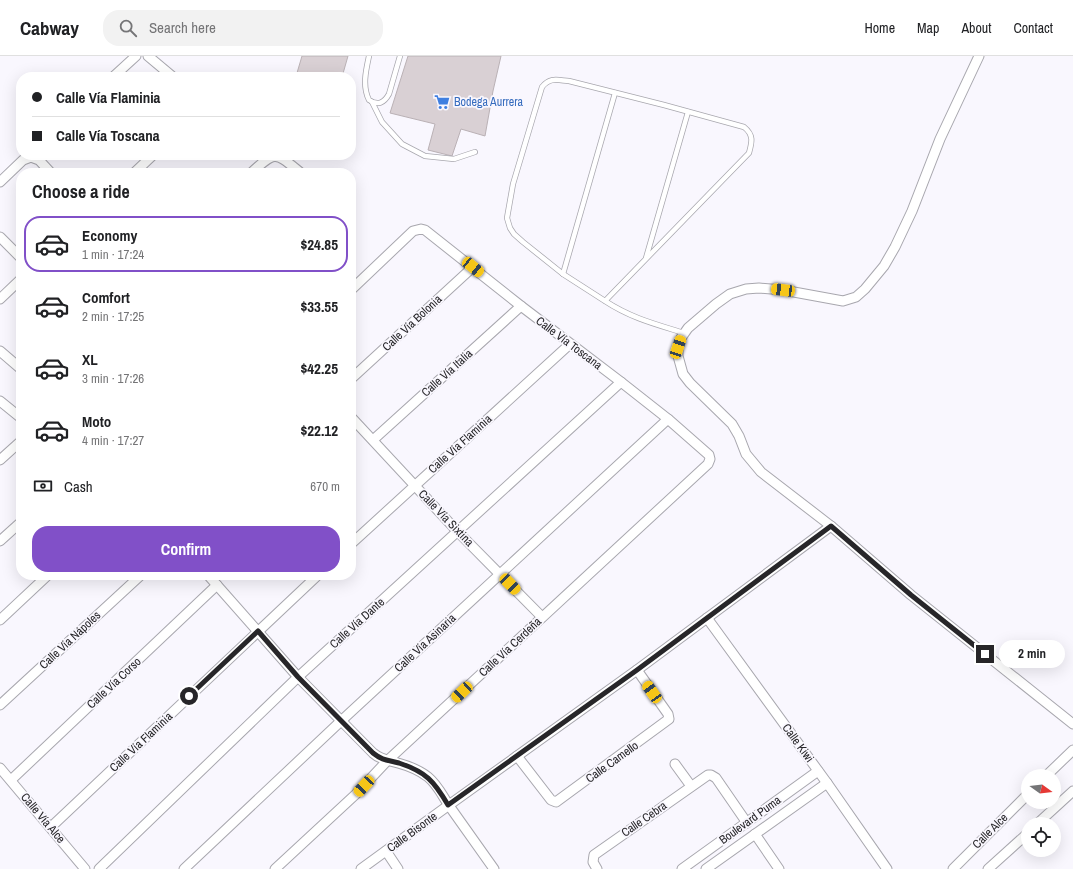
<!DOCTYPE html>
<html lang="en">
<head>
<meta charset="utf-8">
<style>
	:root { --surface:#fff; --page:#f2f2f2; --text:#202124; --muted:#757577; --line:#e0e0e0; --accent:#8150c8 }
	body { margin:0; font-family:"Archivo Narrow",sans-serif; background:var(--page); color:var(--text); height:100vh; display:flex; flex-direction:column; font-size:15px; white-space:nowrap }
	* { box-sizing:border-box; margin:0 }
	p { font-size:13px; color:var(--muted) }
	.icon { flex:none; width:22px; height:22px; fill:none; stroke:currentColor; stroke-width:2; stroke-linecap:round; stroke-linejoin:round }
	.map { position:relative; flex:1; overflow:hidden }
	.details { position:absolute; left:16px; top:112px; width:340px; height:412px; display:flex; flex-direction:column; background:var(--surface); border-radius:16px; box-shadow:0 4px 16px #0002 }
	.details>* { flex:none }
	.banner { position:absolute; left:16px; top:16px; width:340px; height:88px; border-radius:16px; box-shadow:0 4px 16px #0002; display:grid; align-content:center; height:88px; padding:0 16px; background:var(--surface) }
	.needle { width:26px; rotate:105deg }
	.controls { position:absolute; left:1021px; top:713px; display:grid; gap:8px }
	.controls a { display:grid; place-items:center; width:40px; height:40px; border-radius:50%; background:var(--surface); box-shadow:0 4px 16px #0002; font-size:20px }
	.end { position:absolute; width:18px; height:18px; margin:-9px; border:5px solid #272629; background:#fff; box-shadow:0 0 0 2px #fff }
	.from { border-radius:50% }
	.bubble { position:absolute; height:28px; border-radius:14px; background:var(--surface); box-shadow:0 4px 16px #0002; font-size:13px; font-weight:800; line-height:28px; text-align:center }
	.car { position:absolute; width:12px; height:24px; margin:-12px -6px; border-radius:5px; box-shadow:0 0 3px 1px #0007; background:linear-gradient(#f5c518 24%,#345 0 40%,#f5c518 0 76%,#345 0 86%,#f5c518 0) }
	.banner b { display:flex; align-items:center; gap:14px; height:38px; font-size:15px }
	.banner b+b { border-top:1px solid var(--line) }
	.banner i { width:10px; height:10px; background:var(--text) }
	ul { padding:0; list-style:none }
	li { display:flex; align-items:center; gap:12px; height:56px; margin:0 8px 6px; padding:0 8px; border:2px solid transparent; border-radius:16px }
	li div { flex:1 }
	li b { display:block; font-size:15px }
	li em { font-style:normal; font-weight:800 }
	li.active { border-color:var(--accent) }
	li>.icon { width:36px; height:36px; stroke-width:1.5 }
	h2 { padding:0 16px; font-size:18px; line-height:48px }
	.pay { display:flex; align-items:center; gap:10px; height:44px; padding:0 16px; font-size:15px }
	.pay p { margin-inline-start:auto }
	.action { display:flex; gap:8px; margin-top:auto; padding:8px 16px }
	.action a { flex:1; height:46px; border-radius:16px; background:var(--accent); color:#fff; font-size:16px; font-weight:800; line-height:46px; text-align:center }
	header { display:flex; align-items:center; gap:24px; box-sizing:border-box; height:56px; padding:0 20px; background:var(--surface); border-bottom:1px solid var(--line) }
	header strong { font-size:19px }
	nav { display:flex; gap:22px; margin-inline-start:auto; font-size:14px }
	.search { width:280px; height:36px; background:var(--page); display:flex; align-items:center; gap:10px; box-sizing:border-box; padding:0 14px; border-radius:16px; color:var(--muted); font-size:15px }
	.map>svg:first-child { display:block }
	.building { fill:#d9d0d4; stroke:#bab1b5 }
	.lines { fill:none; stroke-linecap:round; stroke-linejoin:round }
	.lane-casing { stroke:#a8a7ae; stroke-width:6 }
	.street-casing { stroke:#a8a7ae; stroke-width:11 }
	.lane { stroke:#fff; stroke-width:4.5 }
	.street { stroke:#fff; stroke-width:9 }
	.route { stroke:#272629; stroke-width:5 }
	.labels { text-anchor:middle; stroke-width:3.5; stroke-linejoin:round; paint-order:stroke }
	.shop-label { font-size:12px; fill:#366cbe; stroke:#f9f7fe; text-anchor:start }
	.street-label { font-size:12px; fill:#272629; stroke:#f9f7fe }
</style>
</head>
<body>
<header>
<strong>Cabway</strong>
<div class="search"><svg class="icon" aria-label="search" viewBox="0 0 24 24"><circle cx="10" cy="10" r="6"/><path d="M15 15l6 6"/></svg>Search here</div>
<nav><a>Home</a><a>Map</a><a>About</a><a>Contact</a></nav>
</header>
<div class="map">
<svg width="1073" height="813" viewBox="0 0 1073 813">
	<rect width="100%" height="100%" fill="#f9f7fe"/>
	<!-- building -->
	<g class="building">
		<path d="M302 0H348L342 21H302L297 17Z"/>
		<path d="M408 0H501L493 35 485 80 461 73 452 100 428 94 435 68 390 57Z"/>
	</g>
	<g class="lines">
		<defs>
			<g id="lane">
				<path d="M369 0C366 14 362 30 369 44 378 50 384 47 389 38L400 0"/>
				<path d="M372 46 382 66 402 88 425 100 454 103 475 96"/>
				<path d="M646 202 688 56"/>
				<path d="M563 218 615 37"/>
				<path d="M605 245 749 97C752 86 754 79 744 71L664 49 569 25C557 24 550 21 542 31L513 128 507 162 510 172 514 178 523 186 563 218 605 245C631 262 655 268 684 277"/>
			</g>
			<g id="street">
				<path d="M148 0 173 21"/>
				<path d="M979 0 940 83 912 155 895 191 884 210 865 233 856 241 843 245 783 234 759 232 746 233 730 238 716 248 688 272 681 282 678 291V300L683 318 690 327 732 368 739 380 746 398 761 416 831 470 911 539 1073 668"/>
				<path d="M113 21 136 0"/>
				<path d="M134 117 153 99"/>
				<path d="M251 117C276 94 275 96 301 117"/>
				<path d="M0 126 23 104 31 101 39 104 51 117"/>
				<path d="M0 181 21 202"/>
				<path d="M0 243 21 223"/>
				<path d="M0 295 21 313"/>
				<path d="M351 323 473 211"/>
				<path d="M0 345 21 362"/>
				<path d="M351 361 457 475 542 561"/>
				<path d="M373 384 521 250"/>
				<path d="M0 404 21 385"/>
				<path d="M0 485 21 466"/>
				<path d="M351 488 570 288"/>
				<path d="M208 519 298 621 373 697C381 704 388 704 398 707 409 710 419 714 428 721 438 729 443 741 450 751 464 771 479 792 494 813"/>
				<path d="M707 562 827 727 887 813"/>
				<path d="M0 564 48 519"/>
				<path d="M0 649 141 519"/>
				<path d="M517 700 551 744 556 746 669 663 668 658 637 614"/>
				<path d="M675 708 691 730"/>
				<path d="M0 712 85 813"/>
				<path d="M1046 720 1073 694"/>
				<path d="M11 724 217 529"/>
				<path d="M1037 768 1073 735"/>
				<path d="M51 771 318 519"/>
				<path d="M755 778 779 813"/>
				<path d="M386 795 398 813"/>
				<path d="M99 813 298 621 621 326"/>
				<path d="M184 813 341 665 668 363"/>
				<path d="M275 813 356 738 387 705 708 408 710 403 709 399 668 363 621 326 521 250 425 174 421 173 413 175 351 234"/>
				<path d="M361 813 449 749 637 614 831 470"/>
				<path d="M597 813 593 806 594 799 708 719H711L716 722 747 767"/>
				<path d="M682 813 818 715"/>
				<path d="M706 813 827 727"/>
				<path d="M953 813 1028 738"/>
				<path d="M988 813 1028 777"/>
			</g>
		</defs>
		<!-- lane casing -->
		<use href="#lane" class="lane-casing"/>
		<!-- street casing -->
		<use href="#street" class="street-casing"/>
		<!-- lane -->
		<use href="#lane" class="lane"/>
		<!-- street -->
		<use href="#street" class="street"/>
	</g>
	<g class="lines">
		<!-- route -->
		<path class="route" d="M189 640 258 575 298 621 373 697C383 705 388 704 399 707 426 716 434 725 448 749L637 614 831 470 911 539 985 598"/>
	</g>
	<!-- icons -->
	<defs>
		<symbol id="supermarket-bare" viewBox="-9 -9 18 18"><path d="M-6-5.5h2.5l.6 2H6L4.5 2H-2.5L-4.4-4H-6ZM-1.5 3.2a1.3 1.3 0 1 0 .1 0ZM3 3.2a1.3 1.3 0 1 0 .1 0Z" fill="#3f7fe0" stroke="#f9f7fe" stroke-width="2.5" paint-order="stroke"/></symbol>
	</defs>
	<g fill-rule="evenodd">
		<use href="#supermarket-bare" x="431" y="35" width="22" height="22"/>
	</g>
	<g class="labels">
		<!-- shop labels -->
		<g class="shop-label">
			<text x="454" y="50">Bodega Aurrera</text>
		</g>
		<!-- street labels -->
		<g class="street-label">
			<text transform="translate(412 267) rotate(-43)" y="4">Calle Vía Bolonia</text>
			<text transform="translate(569 287) rotate(37)" y="4">Calle Vía Toscana</text>
			<text transform="translate(447 317) rotate(-42)" y="4">Calle Vía Italia</text>
			<text transform="translate(460 388) rotate(-42)" y="4">Calle Vía Flaminia</text>
			<text transform="translate(446 462) rotate(46)" y="4">Calle Vía Sixtina</text>
			<text transform="translate(357 567) rotate(-42)" y="4">Calle Vía Dante</text>
			<text transform="translate(70 584) rotate(-43)" y="4">Calle Vía Nápoles</text>
			<text transform="translate(425 587) rotate(-43)" y="4">Calle Vía Asinaria</text>
			<text transform="translate(510 591) rotate(-43)" y="4">Calle Vía Cerdeña</text>
			<text transform="translate(114 627) rotate(-43)" y="4">Calle Vía Corso</text>
			<text transform="translate(141 686) rotate(-43)" y="4">Calle Vía Flaminia</text>
			<text transform="translate(798 687) rotate(54)" y="4">Calle Kiwi</text>
			<text transform="translate(612 706) rotate(-36)" y="4">Calle Camello</text>
			<text transform="translate(43 762) rotate(50)" y="4">Calle Vía Alce</text>
			<text transform="translate(644 763) rotate(-35)" y="4">Calle Cebra</text>
			<text transform="translate(750 764) rotate(-36)" y="4">Boulevard Puma</text>
			<text transform="translate(990 775) rotate(-45)" y="4">Calle Alce</text>
			<text transform="translate(412 776) rotate(-36)" y="4">Calle Bisonte</text>
		</g>
	</g>
</svg>
<div class="controls">
<a><svg class="needle" viewBox="-14 -14 28 28"><path d="M0-13l5 13h-10z" fill="#e53935"/><path d="M0 13l5-13h-10z" fill="#757577"/></svg></a>
<a><svg class="icon" aria-label="locate" viewBox="0 0 24 24"><circle cx="12" cy="12" r="6"/><path d="M12 2v4M12 18v4M2 12h4M18 12h4"/></svg></a>
</div>
<i class="end from" style="left:189px;top:640px"></i>
<i class="end" style="left:985px;top:598px"></i>
<div class="bubble" style="left:999px;top:584px;width:66px">2 min</div>
<i class="car" style="left:473px;top:211px;rotate:129deg"></i>
<i class="car" style="left:783px;top:234px;rotate:277deg"></i>
<i class="car" style="left:678px;top:291px;rotate:19deg"></i>
<i class="car" style="left:510px;top:528px;rotate:136deg"></i>
<i class="car" style="left:462px;top:636px;rotate:227deg"></i>
<i class="car" style="left:652px;top:636px;rotate:325deg"></i>
<i class="car" style="left:364px;top:730px;rotate:223deg"></i>
<div class="banner">
<b><i class="from"></i>Calle Vía Flaminia</b>
<b><i></i>Calle Vía Toscana</b>
</div>
<section class="details">
<h2>Choose a ride</h2>
<ul>
<li class="active"><svg class="icon" aria-label="car" viewBox="0 0 24 24"><path d="M5 17H2v-5l4-1 3-4h7l3 4 3 1v5h-3M9 17h6M6 11h13"/><circle cx="7" cy="17" r="2"/><circle cx="17" cy="17" r="2"/></svg><div><b>Economy</b><p>1 min · 17:24</p></div><em>$24.85</em></li>
<li><svg class="icon" aria-label="car" viewBox="0 0 24 24"><path d="M5 17H2v-5l4-1 3-4h7l3 4 3 1v5h-3M9 17h6M6 11h13"/><circle cx="7" cy="17" r="2"/><circle cx="17" cy="17" r="2"/></svg><div><b>Comfort</b><p>2 min · 17:25</p></div><em>$33.55</em></li>
<li><svg class="icon" aria-label="car" viewBox="0 0 24 24"><path d="M5 17H2v-5l4-1 3-4h7l3 4 3 1v5h-3M9 17h6M6 11h13"/><circle cx="7" cy="17" r="2"/><circle cx="17" cy="17" r="2"/></svg><div><b>XL</b><p>3 min · 17:26</p></div><em>$42.25</em></li>
<li><svg class="icon" aria-label="car" viewBox="0 0 24 24"><path d="M5 17H2v-5l4-1 3-4h7l3 4 3 1v5h-3M9 17h6M6 11h13"/><circle cx="7" cy="17" r="2"/><circle cx="17" cy="17" r="2"/></svg><div><b>Moto</b><p>4 min · 17:27</p></div><em>$22.12</em></li>
</ul>
<div class="pay"><svg class="icon" aria-label="cash" viewBox="0 0 24 24"><path d="M3 7h18v10H3z"/><circle cx="12" cy="12" r="2"/></svg>Cash<p>670 m</p></div>
<div class="action"><a>Confirm</a></div>
</section>
</div>
</body>
</html>
